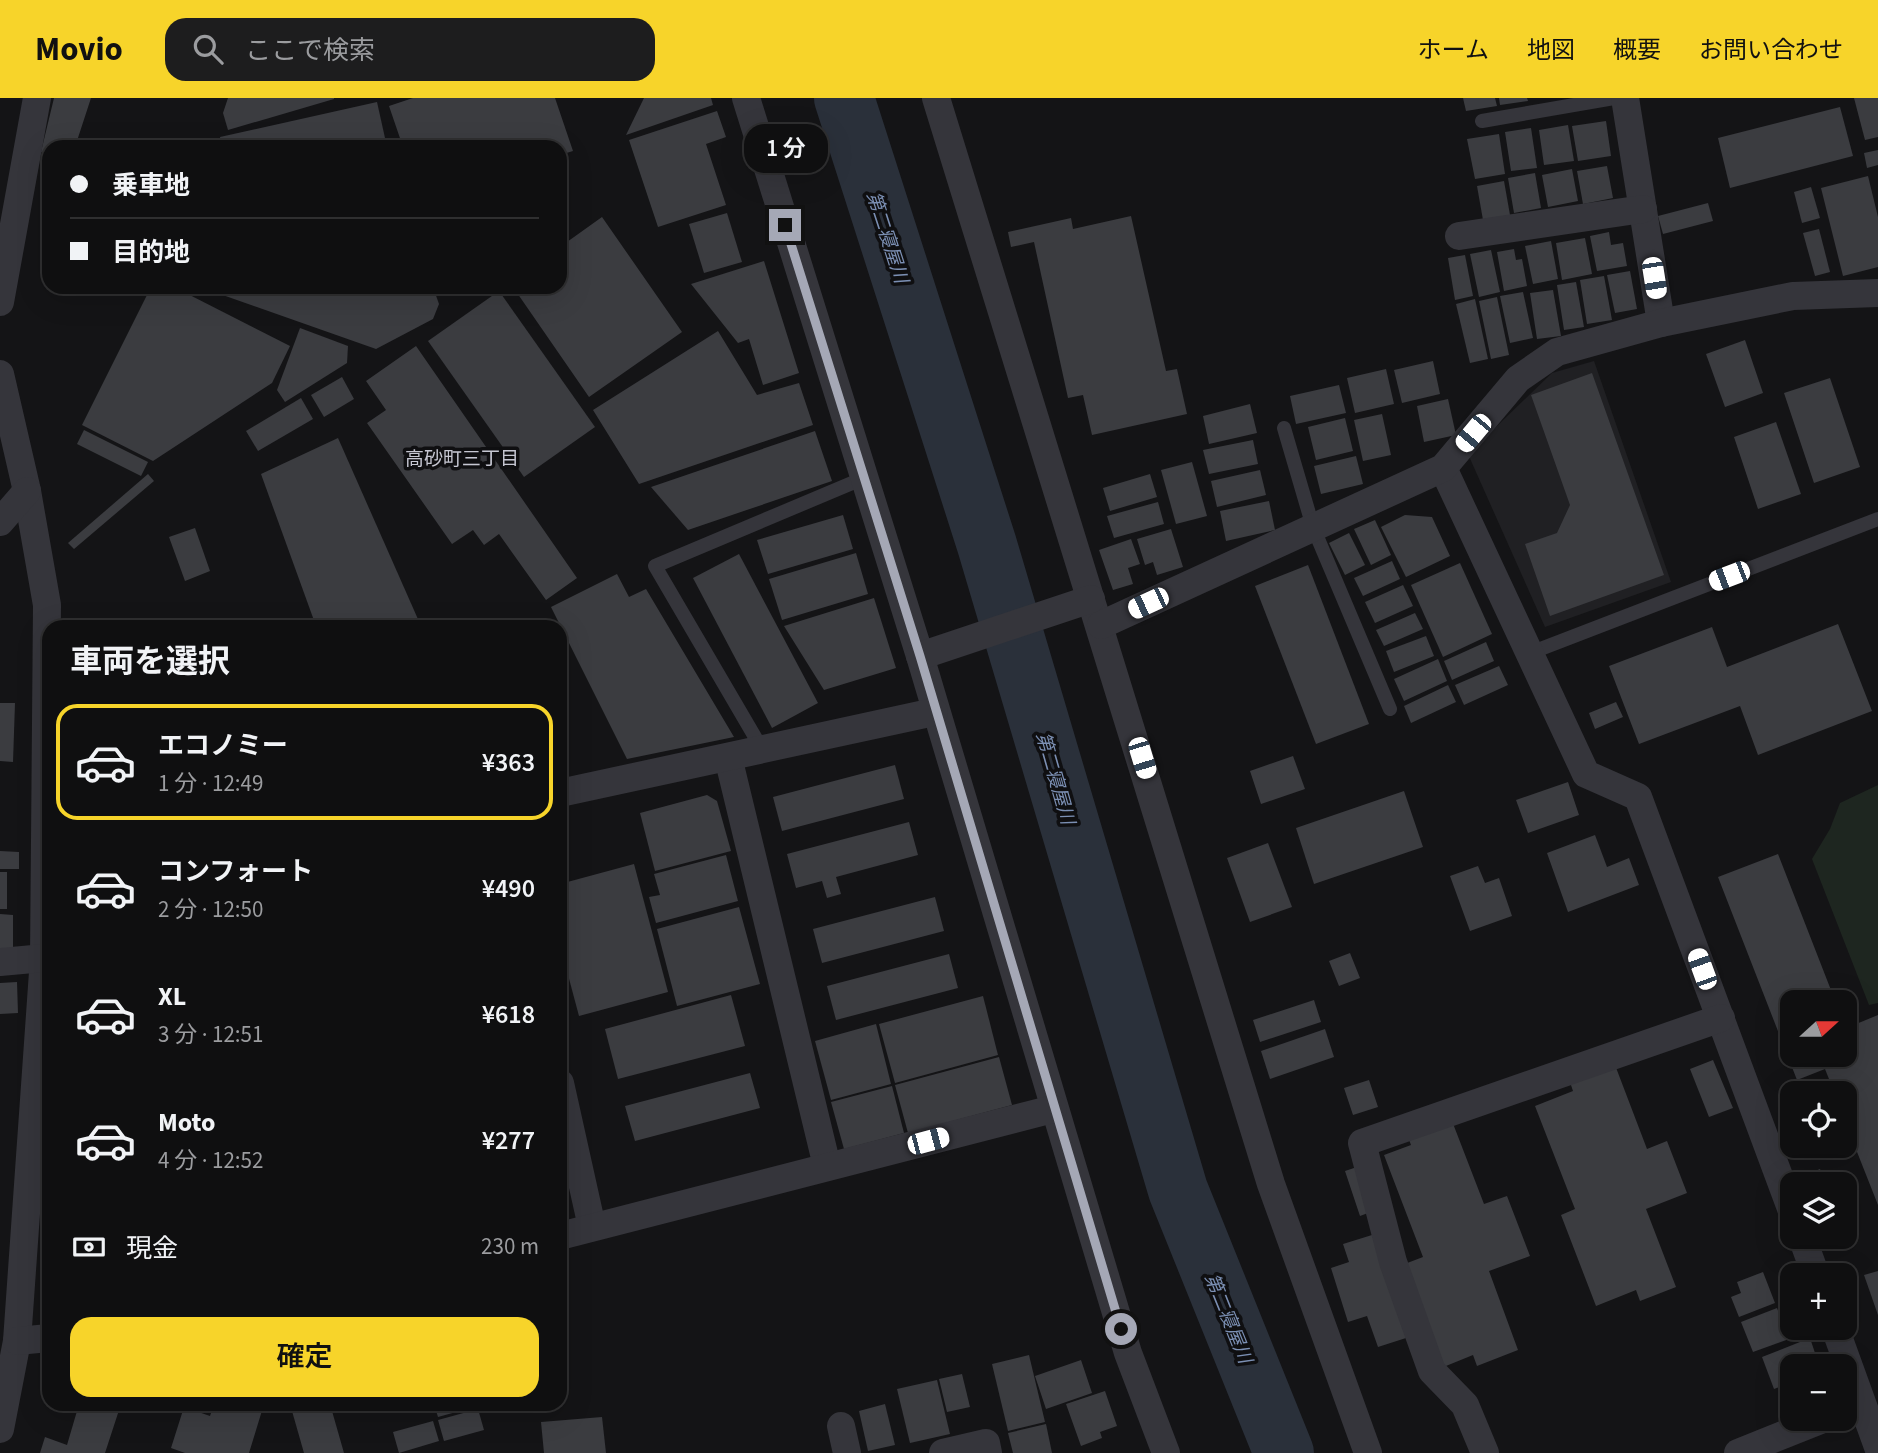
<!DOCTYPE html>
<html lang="ja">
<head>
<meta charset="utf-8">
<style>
	:root { --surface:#0f0f10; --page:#1d1d1e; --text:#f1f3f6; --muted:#9b9c9f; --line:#2f2f30; --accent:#f7d42a }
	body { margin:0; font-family:"Source Sans 3","Noto Sans JP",sans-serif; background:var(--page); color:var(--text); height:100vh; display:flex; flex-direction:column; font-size:26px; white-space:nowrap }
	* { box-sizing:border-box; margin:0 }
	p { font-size:23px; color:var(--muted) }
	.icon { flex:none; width:38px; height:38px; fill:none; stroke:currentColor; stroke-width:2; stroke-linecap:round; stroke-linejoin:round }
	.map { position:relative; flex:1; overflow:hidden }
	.sheet { position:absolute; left:42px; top:522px; width:525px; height:791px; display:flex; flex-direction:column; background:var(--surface); border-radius:21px; box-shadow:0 7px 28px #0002,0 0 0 2px var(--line) }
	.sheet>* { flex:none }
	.hud { position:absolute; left:42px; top:42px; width:525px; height:154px; border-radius:21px; box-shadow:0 7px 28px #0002,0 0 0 2px var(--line); display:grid; align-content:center; height:154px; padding:0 28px; background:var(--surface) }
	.needle { width:46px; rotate:69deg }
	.buttons { position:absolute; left:1780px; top:892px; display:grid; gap:14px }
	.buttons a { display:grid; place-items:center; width:77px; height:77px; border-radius:14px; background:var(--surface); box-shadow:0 7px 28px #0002,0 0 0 2px var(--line); font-size:35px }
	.end { position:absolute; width:32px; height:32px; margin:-16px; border:9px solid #a5a8b6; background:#111; box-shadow:0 0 0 4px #111 }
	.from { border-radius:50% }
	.bubble { position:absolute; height:49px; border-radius:21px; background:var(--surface); box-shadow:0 7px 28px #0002,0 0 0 2px var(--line); font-size:23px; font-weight:600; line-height:49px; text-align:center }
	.car { position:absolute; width:21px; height:42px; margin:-21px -10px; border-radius:9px; box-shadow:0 0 5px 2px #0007; background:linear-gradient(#fff 24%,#345 0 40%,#fff 0 76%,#345 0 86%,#fff 0) }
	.hud b { display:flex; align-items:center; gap:24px; height:66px; font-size:26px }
	.hud b+b { border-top:2px solid var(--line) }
	.hud i { width:18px; height:18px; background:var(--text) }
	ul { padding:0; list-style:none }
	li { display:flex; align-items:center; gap:21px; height:116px; margin:0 14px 10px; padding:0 14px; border:4px solid transparent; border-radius:21px }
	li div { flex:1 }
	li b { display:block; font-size:26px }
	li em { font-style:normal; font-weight:600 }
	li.current { border-color:var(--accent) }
	li>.icon { width:63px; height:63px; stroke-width:1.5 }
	h2 { padding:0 28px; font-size:32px; line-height:84px }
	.pay { display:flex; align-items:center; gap:18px; height:77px; padding:0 28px; font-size:26px }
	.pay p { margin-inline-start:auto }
	.cta { display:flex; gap:14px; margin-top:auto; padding:14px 28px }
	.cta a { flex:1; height:80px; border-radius:21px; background:var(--accent); color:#111; font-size:28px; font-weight:600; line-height:80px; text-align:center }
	header { display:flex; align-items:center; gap:42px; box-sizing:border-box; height:98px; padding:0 35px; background:var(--accent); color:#111 }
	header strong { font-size:33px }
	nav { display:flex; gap:38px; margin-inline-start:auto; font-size:24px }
	.search { width:490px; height:63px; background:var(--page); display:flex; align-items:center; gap:18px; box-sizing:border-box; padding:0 24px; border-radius:21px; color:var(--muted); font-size:26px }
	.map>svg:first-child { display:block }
	.built { fill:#202023 }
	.green { fill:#1e2620 }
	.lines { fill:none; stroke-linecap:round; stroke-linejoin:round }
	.river { stroke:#2a303a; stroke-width:60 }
	.building { fill:#3b3c40 }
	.service { stroke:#35353b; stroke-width:14 }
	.minor { stroke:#35353b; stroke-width:28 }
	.route { stroke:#a5a8b6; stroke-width:9 }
	.labels { text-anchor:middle; stroke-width:7; stroke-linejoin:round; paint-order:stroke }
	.water-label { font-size:19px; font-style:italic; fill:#7b8fb3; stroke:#0f0f11 }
	.neighbourhood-label { font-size:19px; fill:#c6c7d2; stroke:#0f0f11 }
</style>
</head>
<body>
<header>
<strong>Movio</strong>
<div class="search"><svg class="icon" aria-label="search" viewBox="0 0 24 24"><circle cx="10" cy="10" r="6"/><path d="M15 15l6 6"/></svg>ここで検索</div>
<nav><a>ホーム</a><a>地図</a><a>概要</a><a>お問い合わせ</a></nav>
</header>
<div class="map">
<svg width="1878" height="1355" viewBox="0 0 1878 1355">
	<rect width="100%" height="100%" fill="#141416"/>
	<!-- built -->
	<path class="built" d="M1594 263 1671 484 1545 529 1468 356 1552 275Z"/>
	<!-- green -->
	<path class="green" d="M1878 687V905L1869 907 1812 761 1830 731 1840 705Z"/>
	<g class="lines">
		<!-- river -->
		<path class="river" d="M844 0 987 447 1178 1092 1284 1355"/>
	</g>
	<!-- building -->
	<g class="building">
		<path d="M54 0H91L75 49H49V56L41 54Z"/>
		<path d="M228 0H334V1L228 32 223 15Z"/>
		<path d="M413 0H555L573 53 560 57V49H403L389 8Z"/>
		<path d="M644 0H711L713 7 626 37Z"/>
		<path d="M1463 0H1495L1497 8 1466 13Z"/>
		<path d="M1499 0H1527L1528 3 1500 7Z"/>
		<path d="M1854 0H1878V39L1865 42Z"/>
		<path d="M377 4 387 49H222L220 39Z"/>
		<path d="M1840 9 1853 58 1730 90 1718 40Z"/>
		<path d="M717 13 726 39 706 46 726 107 658 129 629 42Z"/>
		<path d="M1606 23 1611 58 1578 63 1572 28Z"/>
		<path d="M1568 27 1574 63 1544 67 1539 32Z"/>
		<path d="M1531 30 1537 70 1511 73 1505 34Z"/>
		<path d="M1499 36 1505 76 1475 81 1467 41Z"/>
		<path d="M1878 52V67L1867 70 1864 55Z"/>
		<path d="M1607 68 1613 100 1583 106 1577 73Z"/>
		<path d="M1572 71 1578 103 1548 109 1542 77Z"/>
		<path d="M1535 75 1541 110 1514 115 1508 80Z"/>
		<path d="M1868 78 1878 119V169L1843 178 1821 90Z"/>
		<path d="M1504 83 1510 117 1483 122 1477 88Z"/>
		<path d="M1811 89 1820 120 1802 125 1794 94Z"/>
		<path d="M1708 105 1713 123 1663 136 1658 118Z"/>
		<path d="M727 115 742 164 704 175 689 126Z"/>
		<path d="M1131 118 1166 273 1177 271 1187 316 1092 337 1083 297 1068 300 1034 144 1011 149 1008 134 1071 120 1073 131Z"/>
		<path d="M602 119 682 234 589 299 513 189H560V149Z"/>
		<path d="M1819 131 1830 174 1815 178 1803 135Z"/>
		<path d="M1609 134 1611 147 1623 145 1627 168 1597 173 1590 138Z"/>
		<path d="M1585 140 1592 176 1562 182 1556 145Z"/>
		<path d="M1551 143 1558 181 1533 186 1525 148Z"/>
		<path d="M1514 151 1516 162 1522 161 1527 188 1504 193 1497 154Z"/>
		<path d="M1491 152 1500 194 1479 199 1470 156Z"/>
		<path d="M1465 157 1473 198 1455 202 1448 160Z"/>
		<path d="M764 163 799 275 763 287 749 241 738 245 691 186Z"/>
		<path d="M1630 173 1637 211 1615 215 1607 177Z"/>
		<path d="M1604 178 1612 222 1587 226 1580 182Z"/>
		<path d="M1576 184 1584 229 1564 232 1557 187Z"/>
		<path d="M151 189H174L290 248 272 285 153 363 82 327Z"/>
		<path d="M200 189H433L439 206 433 221 376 251Z"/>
		<path d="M1553 192 1561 238 1537 241 1530 195Z"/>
		<path d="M499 193 595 329 524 379 428 243Z"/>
		<path d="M1523 194 1533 240 1510 245 1500 198Z"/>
		<path d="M1497 199 1509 257 1491 261 1479 203Z"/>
		<path d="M1475 201 1488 261 1470 265 1456 206Z"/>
		<path d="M300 230 348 248 347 265 285 304 277 292Z"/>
		<path d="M718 233 757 297 799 285 813 327 639 386 593 312Z"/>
		<path d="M1745 242 1763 295 1725 309 1706 256Z"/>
		<path d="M416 248 577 480 546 502 499 436 484 447 473 432 452 446 367 325 386 312 366 283Z"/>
		<path d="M1433 263 1440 296 1402 305 1394 272Z"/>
		<path d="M1386 271 1394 306 1355 315 1347 280Z"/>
		<path d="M1592 275 1664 477 1550 518 1525 446 1557 435 1570 407 1531 297Z"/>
		<path d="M342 279 354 301 324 319 311 297Z"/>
		<path d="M1830 280 1860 369 1814 385 1784 295Z"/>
		<path d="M1339 287 1346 315 1296 326 1290 298Z"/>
		<path d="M301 300 313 321 258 353 246 333Z"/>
		<path d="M1448 301 1456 337 1424 344 1417 308Z"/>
		<path d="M1250 306 1257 335 1209 346 1203 318Z"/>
		<path d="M1382 316 1391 357 1363 363 1354 322Z"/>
		<path d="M1345 320 1353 353 1316 362 1308 329Z"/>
		<path d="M1776 324 1801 396 1758 411 1734 339Z"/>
		<path d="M84 332 148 364 141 378 77 346Z"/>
		<path d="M815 333 832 383 688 432 651 389Z"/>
		<path d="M338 340 421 528H316L261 376Z"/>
		<path d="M1253 342 1258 366 1209 376 1203 352Z"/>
		<path d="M1356 358 1363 386 1321 396 1314 368Z"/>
		<path d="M1192 364 1207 418 1176 426 1161 372Z"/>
		<path d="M1260 372 1266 397 1217 409 1211 383Z"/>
		<path d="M148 376 154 383 74 451 68 445Z"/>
		<path d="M1150 376 1157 399 1110 413 1103 390Z"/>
		<path d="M1269 403 1275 432 1226 443 1220 413Z"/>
		<path d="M1158 404 1164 426 1114 440 1107 418Z"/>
		<path d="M843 417 853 451 768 476 757 442Z"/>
		<path d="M1405 417 1432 419 1450 458 1406 479 1381 429Z"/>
		<path d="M1375 422 1391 457 1371 467 1354 431Z"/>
		<path d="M195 430 210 473 185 483 169 439Z"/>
		<path d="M1171 431 1183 469 1157 477 1153 464 1145 467 1137 441Z"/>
		<path d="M1349 435 1365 467 1345 477 1329 445Z"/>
		<path d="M1131 441 1140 466 1128 470 1133 486 1113 492 1099 452Z"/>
		<path d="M856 455 868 496 782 522 769 481Z"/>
		<path d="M739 456 818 605 772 630 693 480Z"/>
		<path d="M1392 463 1400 481 1363 498 1354 480Z"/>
		<path d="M1460 465 1492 536 1443 559 1411 487Z"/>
		<path d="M1308 467 1369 626 1316 646 1255 488Z"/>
		<path d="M617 476 629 499 646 491 734 639 627 661 551 509Z"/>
		<path d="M1403 487 1413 508 1375 525 1365 504Z"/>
		<path d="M874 500 896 570 824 592 784 528Z"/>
		<path d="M1415 515 1423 531 1384 548 1376 532Z"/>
		<path d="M1838 526 1872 613 1758 657 1740 608 1639 646 1609 568 1712 529 1727 569Z"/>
		<path d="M1426 538 1434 558 1394 574 1386 553Z"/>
		<path d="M1486 544 1494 563 1452 582 1444 563Z"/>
		<path d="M1438 561 1447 583 1404 603 1394 581Z"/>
		<path d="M1499 568 1508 587 1464 607 1455 587Z"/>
		<path d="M1448 587 1456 604 1411 625 1404 608Z"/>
		<path d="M1616 604 1623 619 1595 631 1589 615Z"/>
		<path d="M0 605H15L13 664 0 663Z"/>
		<path d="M1293 658 1305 691 1261 706 1250 673Z"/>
		<path d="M895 667 904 701 782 733 773 699Z"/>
		<path d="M1568 684 1579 717 1528 735 1516 702Z"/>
		<path d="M1404 693 1423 749 1314 786 1296 730Z"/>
		<path d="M707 697 717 703 731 753 655 773 640 715Z"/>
		<path d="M909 724 918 757 836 779 841 796 827 800 822 783 796 790 787 756Z"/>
		<path d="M1595 737 1607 769 1629 760 1639 787 1568 814 1547 755Z"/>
		<path d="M1268 745 1292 809 1250 824 1227 760Z"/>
		<path d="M0 753 19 754V771H0Z"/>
		<path d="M1778 756 1836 905H1792V957H1844V931L1878 917V1107L1844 1021V996H1835L1825 971 1797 982 1718 779Z"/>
		<path d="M726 757 738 803 656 825 649 799 660 797 654 776Z"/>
		<path d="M634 766 668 894 579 918 560 847V786Z"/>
		<path d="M1478 768 1485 785 1499 780 1512 818 1470 833 1450 778Z"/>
		<rect x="0" y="774" width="7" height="37"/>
		<path d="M935 799 944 833 822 865 813 831Z"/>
		<path d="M739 809 760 886 677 908 657 831Z"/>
		<path d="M0 816 13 817V853L0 852Z"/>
		<path d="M1350 855 1360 880 1339 888 1329 863Z"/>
		<path d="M949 856 958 890 836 922 827 888Z"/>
		<path d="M17 884 18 915 0 916V885Z"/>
		<path d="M731 897 745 948 618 981 605 931Z"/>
		<path d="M983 898 998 957 895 985 879 926Z"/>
		<path d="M1314 902 1321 924 1260 944 1253 922Z"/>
		<path d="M876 926 891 986 831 1002 815 943Z"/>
		<path d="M1325 931 1334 959 1270 981 1261 953Z"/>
		<path d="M999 959 1012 1007 908 1035 895 987Z"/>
		<path d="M1713 962 1733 1010 1709 1019 1690 971Z"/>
		<path d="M1615 967 1647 1051 1667 1043 1687 1095 1646 1111 1676 1189 1640 1203 1636 1192 1596 1208 1561 1117 1575 1111 1535 1008 1573 993 1570 984Z"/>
		<path d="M750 975 760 1010 635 1043 625 1008Z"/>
		<path d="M1369 982 1378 1009 1353 1017 1344 990Z"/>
		<path d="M892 988 904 1035 844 1051 831 1004Z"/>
		<path d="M1452 1023 1484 1106 1507 1098 1530 1158 1489 1173 1518 1252 1477 1268 1473 1257 1441 1270 1402 1167 1423 1159 1384 1057 1411 1047 1408 1039Z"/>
		<path d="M1360 1068 1376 1112 1360 1118 1345 1073Z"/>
		<path d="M1820 1071 1826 1087H1808L1805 1077Z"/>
		<path d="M1372 1137 1406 1240 1378 1249 1367 1218 1348 1224 1331 1170 1349 1164 1343 1146Z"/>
		<path d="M47 1164H49V1223L43 1222Z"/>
		<path d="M1878 1173V1217L1864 1177Z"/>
		<path d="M1763 1174 1775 1205 1739 1219 1731 1199 1741 1195 1737 1184Z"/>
		<path d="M1777 1210 1789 1241 1753 1254 1741 1224Z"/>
		<path d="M1810 1240 1817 1261 1803 1269H1792V1284L1774 1291 1762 1259Z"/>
		<path d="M1029 1257 1045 1324 1008 1333 992 1266Z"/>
		<path d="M1081 1262 1092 1295 1046 1311 1035 1278Z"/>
		<path d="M962 1276 970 1309 947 1314 939 1281Z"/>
		<path d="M937 1282 950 1336 910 1345 897 1291Z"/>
		<path d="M1105 1293 1117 1328 1100 1334 1102 1340 1081 1348 1066 1306Z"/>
		<path d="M55 1306H121L105 1355H40L45 1339 67 1347 77 1313Z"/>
		<path d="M214 1306H264L249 1355H185L171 1350 184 1309 210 1318Z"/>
		<path d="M290 1306H330L344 1355H304Z"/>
		<path d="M434 1306H477L478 1308 438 1319Z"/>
		<path d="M885 1306 895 1347 868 1353 859 1313Z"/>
		<path d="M478 1311 484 1332 444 1343 438 1322Z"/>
		<path d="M602 1319 606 1355H544L541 1324Z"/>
		<path d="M433 1323 439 1343 399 1355 393 1334Z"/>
		<path d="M1046 1326 1052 1355H1013L1008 1335Z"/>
	</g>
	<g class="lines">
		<!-- service -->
		<g class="service">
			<path d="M1482 23 1614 0"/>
			<path d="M1284 330 1313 429 1390 611"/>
			<path d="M1530 555 1878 421"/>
			<path d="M762 651 655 468 864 380"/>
		</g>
		<!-- minor -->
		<g class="minor">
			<path d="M746 0 920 558 1128 1255 1166 1355"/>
			<path d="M936 0 1271 1086 1368 1355"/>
			<path d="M1625 0 1661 225"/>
			<path d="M1459 138 1643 111"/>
			<path d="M0 204 37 0"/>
			<path d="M0 276 27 393 47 507 44 860 17 1243 0 1331"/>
			<path d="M1443 370 1586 676 1638 699 1792 1113"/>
			<path d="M0 424 27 393"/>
			<path d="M1101 527 1443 370 1518 281 1557 254 1661 225 1793 198 1878 195"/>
			<path d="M920 558 1091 501"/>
			<path d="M728 659 827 1068"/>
			<path d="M560 695 934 614"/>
			<path d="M0 864 44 860"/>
			<path d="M560 985 592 1129"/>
			<path d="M560 1138 1053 1011"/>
			<path d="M1802 1139 1816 1178"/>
			<path d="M1835 1230 1878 1349"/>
			<path d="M17 1243 49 1240"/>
			<path d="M841 1328 847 1355"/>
			<path d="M943 1355 986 1345 988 1355"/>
			<path d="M1485 1355 1465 1307 1432 1273 1393 1164 1362 1045 1721 920"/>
			<path d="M1738 1355 1823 1321"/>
		</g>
	</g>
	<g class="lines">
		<!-- route -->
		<path class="route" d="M785 127 920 558 1121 1231"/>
	</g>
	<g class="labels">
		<!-- water labels -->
		<g class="water-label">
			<text transform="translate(888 139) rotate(72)" y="7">第二寝屋川</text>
			<text transform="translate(1056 680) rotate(74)" y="7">第二寝屋川</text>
			<text transform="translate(1229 1220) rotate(68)" y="7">第二寝屋川</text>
		</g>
		<!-- neighbourhood labels -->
		<g class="neighbourhood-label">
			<text x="462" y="367">高砂町三丁目</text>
		</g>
	</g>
</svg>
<div class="buttons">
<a><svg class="needle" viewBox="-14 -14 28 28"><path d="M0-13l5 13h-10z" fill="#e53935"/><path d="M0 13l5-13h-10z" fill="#9b9c9f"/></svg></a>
<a><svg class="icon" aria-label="locate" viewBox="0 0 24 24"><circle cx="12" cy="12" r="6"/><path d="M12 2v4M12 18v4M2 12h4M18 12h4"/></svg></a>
<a><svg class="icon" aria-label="layers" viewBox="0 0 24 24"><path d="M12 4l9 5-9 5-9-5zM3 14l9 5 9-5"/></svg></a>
<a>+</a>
<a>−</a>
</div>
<i class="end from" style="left:1121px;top:1231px"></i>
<i class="end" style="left:785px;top:127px"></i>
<div class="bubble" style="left:744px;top:26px;width:84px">1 分</div>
<i class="car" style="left:1654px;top:180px;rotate:171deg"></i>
<i class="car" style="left:1473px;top:335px;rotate:220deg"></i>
<i class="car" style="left:1729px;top:478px;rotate:249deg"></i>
<i class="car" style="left:1148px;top:505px;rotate:245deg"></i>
<i class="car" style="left:1142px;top:660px;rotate:163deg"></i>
<i class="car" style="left:1702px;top:871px;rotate:340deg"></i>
<i class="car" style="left:928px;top:1043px;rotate:75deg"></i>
<div class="hud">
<b><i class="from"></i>乗車地</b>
<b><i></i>目的地</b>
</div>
<section class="sheet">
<h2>車両を選択</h2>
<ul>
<li class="current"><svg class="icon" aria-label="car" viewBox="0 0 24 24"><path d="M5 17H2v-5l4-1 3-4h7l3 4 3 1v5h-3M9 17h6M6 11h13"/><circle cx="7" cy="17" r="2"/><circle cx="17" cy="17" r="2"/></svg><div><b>エコノミー</b><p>1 分 · 12:49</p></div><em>¥363</em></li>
<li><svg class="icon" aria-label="car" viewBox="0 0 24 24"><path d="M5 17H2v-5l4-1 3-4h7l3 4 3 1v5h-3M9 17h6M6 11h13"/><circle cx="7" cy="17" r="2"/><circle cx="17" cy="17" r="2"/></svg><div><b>コンフォート</b><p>2 分 · 12:50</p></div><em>¥490</em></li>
<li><svg class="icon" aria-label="car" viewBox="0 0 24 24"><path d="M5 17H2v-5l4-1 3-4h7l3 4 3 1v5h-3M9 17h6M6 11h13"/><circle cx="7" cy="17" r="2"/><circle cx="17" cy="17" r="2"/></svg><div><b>XL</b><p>3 分 · 12:51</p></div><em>¥618</em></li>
<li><svg class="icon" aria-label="car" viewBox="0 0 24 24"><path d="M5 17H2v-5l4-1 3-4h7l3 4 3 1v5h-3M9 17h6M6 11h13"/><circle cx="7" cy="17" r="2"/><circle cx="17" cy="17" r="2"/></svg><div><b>Moto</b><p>4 分 · 12:52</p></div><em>¥277</em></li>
</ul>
<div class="pay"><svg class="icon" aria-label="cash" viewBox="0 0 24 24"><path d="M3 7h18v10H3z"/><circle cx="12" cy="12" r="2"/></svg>現金<p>230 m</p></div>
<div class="cta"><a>確定</a></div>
</section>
</div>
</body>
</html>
